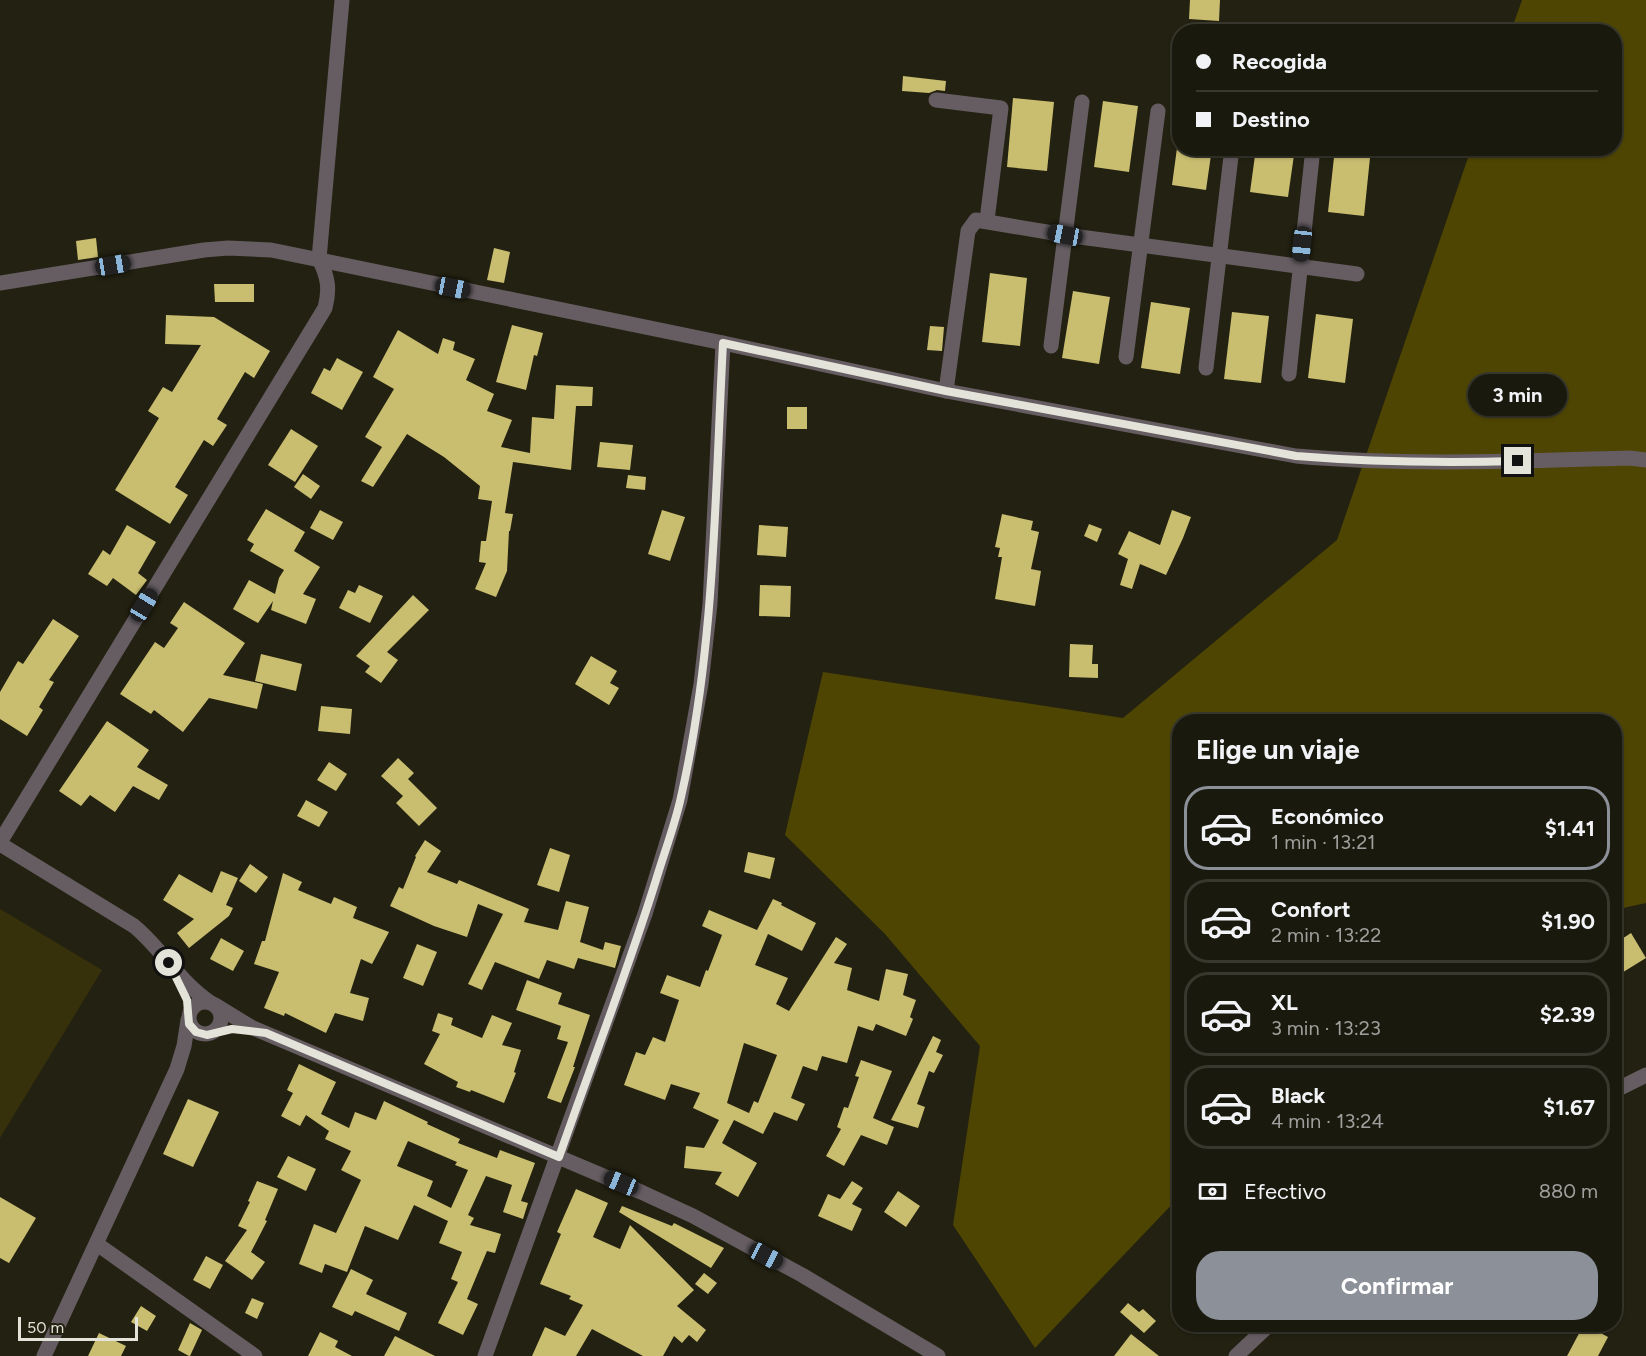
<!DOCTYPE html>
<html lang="es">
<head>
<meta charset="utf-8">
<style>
	:root { --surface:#1a190d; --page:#232216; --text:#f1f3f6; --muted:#9fa09d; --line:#38382e; --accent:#8c9099 }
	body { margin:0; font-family:Figtree,sans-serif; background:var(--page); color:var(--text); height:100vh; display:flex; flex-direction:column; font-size:22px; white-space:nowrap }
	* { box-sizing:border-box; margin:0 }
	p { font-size:20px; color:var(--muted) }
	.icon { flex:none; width:33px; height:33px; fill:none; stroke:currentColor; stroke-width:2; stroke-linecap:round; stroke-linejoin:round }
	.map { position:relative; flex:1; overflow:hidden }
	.drawer { position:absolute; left:1172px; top:714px; width:450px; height:618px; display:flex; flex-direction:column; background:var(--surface); border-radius:24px; box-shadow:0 2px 4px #0004,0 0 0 2px var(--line) }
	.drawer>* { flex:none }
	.banner { position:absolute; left:1172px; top:24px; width:450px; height:132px; border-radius:24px; box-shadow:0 2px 4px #0004,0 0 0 2px var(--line); display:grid; align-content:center; height:132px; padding:0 24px; background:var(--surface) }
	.scale { position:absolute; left:18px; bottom:15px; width:120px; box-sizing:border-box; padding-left:6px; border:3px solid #e4e3d9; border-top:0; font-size:16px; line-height:21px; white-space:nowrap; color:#e4e3d9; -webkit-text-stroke:4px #232111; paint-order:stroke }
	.end { position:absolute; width:27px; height:27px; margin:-14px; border:8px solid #e4e3d9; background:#111; box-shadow:0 0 0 3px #111 }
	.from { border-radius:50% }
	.bubble { position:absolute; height:42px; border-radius:21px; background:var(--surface); box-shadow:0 2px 4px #0004,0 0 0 2px var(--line); font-size:20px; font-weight:700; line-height:42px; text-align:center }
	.car { position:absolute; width:18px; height:36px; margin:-18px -9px; border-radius:8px; box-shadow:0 0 4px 2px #0007; background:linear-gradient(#222 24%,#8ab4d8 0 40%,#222 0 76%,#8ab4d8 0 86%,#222 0) }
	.banner b { display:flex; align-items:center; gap:21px; height:57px; font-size:22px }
	.banner b+b { border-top:2px solid var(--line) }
	.banner i { width:15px; height:15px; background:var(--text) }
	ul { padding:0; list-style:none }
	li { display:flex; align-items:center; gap:18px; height:84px; margin:0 12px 9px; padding:0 12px; border:3px solid var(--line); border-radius:24px }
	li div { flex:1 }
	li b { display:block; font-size:22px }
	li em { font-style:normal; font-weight:700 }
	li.selected { border-color:var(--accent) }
	li>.icon { width:54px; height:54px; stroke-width:1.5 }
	h2 { padding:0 24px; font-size:27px; line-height:72px }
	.pay { display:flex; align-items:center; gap:15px; height:66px; padding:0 24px; font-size:22px }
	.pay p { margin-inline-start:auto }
	.cta { display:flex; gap:12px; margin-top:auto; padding:12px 24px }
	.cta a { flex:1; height:69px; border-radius:24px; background:var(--accent); color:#fff; font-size:24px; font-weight:700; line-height:69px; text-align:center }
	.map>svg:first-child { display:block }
	.green { fill:#37310b }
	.forest { fill:#4e4503 }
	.building { fill:#c9bd70; fill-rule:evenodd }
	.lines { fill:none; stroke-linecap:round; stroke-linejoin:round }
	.street { stroke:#655d62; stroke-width:15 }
	.route { stroke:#e4e3d9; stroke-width:8 }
</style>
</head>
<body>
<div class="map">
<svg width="1646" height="1356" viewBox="0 0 1646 1356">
	<rect width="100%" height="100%" fill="#232111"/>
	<!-- green -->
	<path class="green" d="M0 909 102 970 0 1138Z"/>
	<!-- forest -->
	<path class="forest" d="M1522 0H1646V903L1614 910V722H1179V1197L1035 1348 953 1225 980 1046 885 934 785 835 823 672 1123 718 1337 540 1471 149 1614 148V32L1511 31Z"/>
	<!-- building -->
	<g class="building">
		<path d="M1190 0H1220L1219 21 1189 19Z"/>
		<path d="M903 76 946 81 945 91 937 90 929 93 902 91Z"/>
		<path d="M1013 98 1054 102 1047 171 1007 167Z"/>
		<path d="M1103 101 1138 106 1129 172 1094 167Z"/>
		<path d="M1177 148H1212L1206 190 1172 185Z"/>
		<path d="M1256 148H1295L1288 197 1250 192Z"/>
		<path d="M1335 148H1371L1364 216 1328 212Z"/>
		<path d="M96 238 98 257 78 260 76 241Z"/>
		<path d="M494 248 510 252 504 283 487 280Z"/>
		<path d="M990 273 1027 278 1020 346 982 342Z"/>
		<path d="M214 284H254V302H215Z"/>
		<path d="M1073 291 1110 297 1099 364 1062 358Z"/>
		<path d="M1151 302 1190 308 1180 374 1141 368Z"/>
		<path d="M1232 312 1269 316 1261 383 1224 379Z"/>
		<path d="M1316 314 1353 319 1345 383 1308 378Z"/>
		<path d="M166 315 214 317 270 351 254 378 245 372 217 419 227 425 213 446 204 440 175 487 188 495 170 524 115 490 159 418 148 411 163 387 172 392 201 345 165 344Z"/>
		<path d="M512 325 543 333 537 356 534 355 526 390 496 382Z"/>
		<path d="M930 326 944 327 942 351 927 350Z"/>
		<path d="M398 330 438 354 443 338 455 342 453 350 475 359 466 380 494 394 487 411 512 420 501 447 530 453 532 417 554 419 556 385 593 387 592 406H576L571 470 513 462 505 513 513 514 510 531H509L507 571 496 597 475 589 486 563 479 562 481 541H486L492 501 478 499 480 486 444 457 407 434 373 487 361 481 382 447 365 437 394 389 373 377Z"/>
		<path d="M337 358 363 372 342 410 311 393 324 368 330 371Z"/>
		<rect x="787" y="407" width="20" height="22"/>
		<path d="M291 429 318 446 295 482 268 465Z"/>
		<path d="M600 442 633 445 630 470 597 467Z"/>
		<path d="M303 474 320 486 311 499 294 487Z"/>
		<path d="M628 475 646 477 645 490 626 488Z"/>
		<path d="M266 509 305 532 294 551 320 567 303 594 316 599 306 624 271 610 273 601 258 623 233 609 249 580 275 594 279 578 284 570 250 551 254 544 247 540Z"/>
		<path d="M320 510 343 522 333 540 310 528Z"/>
		<path d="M662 510 685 517 670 561 648 554Z"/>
		<path d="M1172 510 1191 517 1183 538 1166 575 1140 564 1132 589 1120 585 1128 559 1118 554 1129 531 1160 545Z"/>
		<path d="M1002 514 1033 521 1031 530 1039 532 1031 569 1041 571 1035 606 995 599 1002 557H998L1000 548 995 547Z"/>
		<path d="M1089 524 1102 529 1097 542 1084 536Z"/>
		<path d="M127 525 156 542 138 573 147 580 136 595 113 578 107 586 88 574 103 550 110 555Z"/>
		<path d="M759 525 788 527 786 557 757 555Z"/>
		<path d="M359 585 383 596 370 623 339 608 348 590 355 593Z"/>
		<path d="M760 585 791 586 790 617 759 616Z"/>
		<path d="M413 595 429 610 387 652 398 660 381 683 365 672 370 666 356 656Z"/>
		<path d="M184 602 245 643 223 675 263 684 257 709 209 698 183 732 154 710 151 714 120 694 155 642 164 648 178 628 170 623Z"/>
		<path d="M53 619 79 636 49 680 54 682 39 707 43 710 27 736 0 719V692L18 661 23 664Z"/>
		<path d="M1070 644 1093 645 1092 664H1098V678L1069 677Z"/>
		<path d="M261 654 302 664 296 691 255 681Z"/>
		<path d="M591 656 617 671 610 683 619 688 609 705 575 684Z"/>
		<path d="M321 706 352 709 350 734 318 731Z"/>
		<path d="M107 721 149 750 137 767 168 785 159 800 133 786 115 812 90 795 81 806 59 791Z"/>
		<path d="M398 758 414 773 408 779 437 808 419 826 396 803 403 796 381 776Z"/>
		<path d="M329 762 347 774 336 791 317 780Z"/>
		<path d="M306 800 328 812 319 827 297 816Z"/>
		<path d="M425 840 441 851 427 872 457 884 459 880 529 909 524 922 558 930 566 901 589 907 580 942 603 950 605 942 621 946 615 968 578 958 574 969 547 960 539 979 495 962 482 990 468 984 503 914 478 904 467 937 434 926 390 906 399 887 403 889 416 857 415 856Z"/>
		<path d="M550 848 570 855 559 892 537 885Z"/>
		<path d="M748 852 775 858 770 879 744 872Z"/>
		<path d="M250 864 268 877 256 893 239 881Z"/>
		<path d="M221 871 238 878 226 905 233 908 229 916 189 948 177 933 194 919 163 900 179 874 212 893Z"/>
		<path d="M283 873 302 882 298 890 331 904 334 897 357 907 353 918 389 932 372 964 361 959 350 993 369 998 363 1021 335 1013 326 1033 285 1013 284 1016 264 1008 279 972 254 964 262 941H265Z"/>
		<path d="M773 899 782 903 781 905 816 923 802 951 768 934 755 965 788 978 776 1004 789 1011 836 937 847 944 834 963 852 968 847 990 879 1001 886 969 908 974 903 995 916 1000 910 1017 913 1019 906 1036 876 1024 873 1031 858 1026 847 1063 822 1056 817 1071 803 1066 791 1098 805 1104 797 1121 774 1112 763 1134 734 1120 722 1143 757 1163 738 1197 715 1184 722 1172 684 1168 686 1146 704 1148 719 1120 693 1108 700 1093 671 1084 665 1100 624 1085 636 1052 645 1055 653 1037 665 1042 679 1000 660 993 667 975 700 987 706 970 708 971 722 935 702 926 709 910 757 930ZM744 1043 777 1055 758 1103 754 1101 749 1113 727 1103Z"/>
		<path d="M1631 933 1646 958 1620 974 1614 965V944Z"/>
		<path d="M221 938 244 951 233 971 210 959Z"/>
		<path d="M417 944 437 952 423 986 403 978Z"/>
		<path d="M527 980 562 993 558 1004 590 1015 573 1067H575L561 1103 547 1098 568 1042 557 1039 561 1026 516 1010Z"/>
		<path d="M438 1013 453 1018 451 1025 482 1038 492 1015 512 1023 502 1045 521 1050 514 1072 516 1073 504 1103 471 1090 470 1092 456 1087 458 1082 424 1064 440 1034 432 1031Z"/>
		<path d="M933 1036 941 1040 936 1052 943 1055 934 1073 929 1071 917 1104 925 1107 918 1128 891 1120Z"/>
		<path d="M861 1060 892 1071 873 1118 894 1127 887 1145 861 1135 844 1166 826 1156 841 1129 837 1127 844 1107 848 1108 859 1077 855 1076Z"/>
		<path d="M299 1064 336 1082 321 1114 349 1128 355 1112 376 1120 384 1101 428 1122 427 1124 460 1139 458 1143 497 1158 500 1150 535 1163 521 1201 528 1203 523 1219 503 1212 512 1185 486 1176 468 1215 474 1218 470 1225 501 1234 495 1253 487 1251 467 1299 478 1304 463 1335 438 1323 458 1282 451 1279 462 1252 439 1243 448 1221 414 1205 398 1240 365 1226 347 1272 325 1264 322 1273 299 1264 314 1224 336 1233 361 1180 341 1170 351 1151 325 1139 329 1131 306 1115 300 1126 281 1116 293 1093 287 1090ZM408 1141 457 1162 455 1165 468 1170 451 1208 427 1196 433 1181 397 1166Z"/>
		<path d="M188 1099 219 1112 193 1167 163 1154Z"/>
		<path d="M288 1156 316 1169 306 1191 277 1177Z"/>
		<path d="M257 1181 278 1189 265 1220 267 1221 251 1252 265 1262 252 1280 225 1261 247 1230 238 1226 250 1202 248 1201Z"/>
		<path d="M852 1181 863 1188 852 1204 862 1209 852 1231 818 1216 828 1194 840 1199Z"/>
		<path d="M576 1189 608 1203 593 1237 620 1249 630 1225 694 1290 677 1306 706 1330 697 1342 689 1335 682 1343 674 1336 663 1356H643L592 1329 576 1356H532L545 1327 565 1336 583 1305 569 1299 571 1296 540 1284 561 1234 557 1232Z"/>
		<path d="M898 1191 920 1206 906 1227 884 1212Z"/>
		<path d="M0 1197 36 1218 9 1263 0 1258Z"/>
		<path d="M622 1206 672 1226 674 1223 724 1248 711 1268 619 1212Z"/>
		<path d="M206 1256 223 1265 210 1289 193 1280Z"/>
		<path d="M351 1269 373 1280 366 1294 407 1313 399 1331 355 1311 352 1316 332 1307Z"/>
		<path d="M704 1273 717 1283 708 1294 695 1284Z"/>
		<path d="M252 1298 264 1303 257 1319 245 1313Z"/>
		<path d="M1128 1303 1139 1312 1143 1309 1156 1321 1144 1333 1120 1312Z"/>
		<path d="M141 1306 156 1316 147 1331 131 1322Z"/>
		<path d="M190 1323 202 1330 190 1356H189L178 1350Z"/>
		<path d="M1584 1324 1608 1337 1598 1356H1567Z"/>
		<path d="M320 1332 338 1341 335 1347 352 1356H308Z"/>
		<path d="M99 1333 126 1346 121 1356H88Z"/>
		<path d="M1131 1334 1159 1356H1114Z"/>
		<path d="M395 1336 435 1356H384Z"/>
	</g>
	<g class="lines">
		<!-- street -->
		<g class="street">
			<path d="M936 100 1001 108 987 220"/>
			<path d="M0 283 204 250 228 248 271 250 723 343 946 391 1296 456C1407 466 1519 461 1630 458L1646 460"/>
			<path d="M1051 346 1082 102"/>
			<path d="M1126 357 1158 111"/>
			<path d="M1206 368 1232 148"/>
			<path d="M1289 374 1313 148"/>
			<path d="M946 391 968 231 976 220 1065 235 1357 274"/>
			<path d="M0 842 325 308C330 289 328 277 319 259L342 0"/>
			<path d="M0 844 134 926C162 949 180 983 211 1003"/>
			<circle cx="205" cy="1018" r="16"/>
			<path d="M215 1005 251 1027 641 1192 693 1216 802 1275 938 1356"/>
			<path d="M1614 1091 1646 1075"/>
			<path d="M97 1244 255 1356"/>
			<path d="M44 1356 177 1069 184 1046 188 1020"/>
			<path d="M485 1356 645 914 680 800 701 684 710 604 723 343"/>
			<path d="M1236 1356 1270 1324"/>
		</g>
	</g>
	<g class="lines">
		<!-- route -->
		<path class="route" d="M169 963 187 1000 189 1024 196 1032 207 1035 232 1029 266 1033 559 1157C591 1065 627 973 656 880 664 853 675 825 681 797 715 649 715 495 723 343L946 391 1296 456C1370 462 1443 463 1518 461"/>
	</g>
</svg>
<div class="scale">50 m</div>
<i class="end from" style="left:169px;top:963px"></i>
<i class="end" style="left:1518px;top:461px"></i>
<div class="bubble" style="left:1468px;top:374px;width:99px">3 min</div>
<i class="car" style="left:1065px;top:235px;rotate:281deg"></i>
<i class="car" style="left:1302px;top:244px;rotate:186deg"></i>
<i class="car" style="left:113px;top:265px;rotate:81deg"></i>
<i class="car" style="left:453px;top:288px;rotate:101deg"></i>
<i class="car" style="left:144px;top:605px;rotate:31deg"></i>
<i class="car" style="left:621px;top:1183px;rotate:292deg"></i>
<i class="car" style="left:766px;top:1256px;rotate:118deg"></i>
<div class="banner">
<b><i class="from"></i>Recogida</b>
<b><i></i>Destino</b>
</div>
<section class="drawer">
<h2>Elige un viaje</h2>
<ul>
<li class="selected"><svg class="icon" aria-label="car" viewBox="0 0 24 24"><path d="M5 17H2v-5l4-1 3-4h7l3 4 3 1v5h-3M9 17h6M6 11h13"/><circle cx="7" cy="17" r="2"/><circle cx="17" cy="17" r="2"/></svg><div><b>Económico</b><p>1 min · 13:21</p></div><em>$1.41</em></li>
<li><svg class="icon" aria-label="car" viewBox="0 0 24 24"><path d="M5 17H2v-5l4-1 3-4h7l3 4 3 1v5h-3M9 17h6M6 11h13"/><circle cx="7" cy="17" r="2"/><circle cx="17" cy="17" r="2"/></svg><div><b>Confort</b><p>2 min · 13:22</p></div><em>$1.90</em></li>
<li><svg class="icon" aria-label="car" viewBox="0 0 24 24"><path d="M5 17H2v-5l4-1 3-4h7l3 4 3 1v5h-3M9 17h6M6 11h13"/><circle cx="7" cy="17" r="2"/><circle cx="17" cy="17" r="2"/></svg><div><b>XL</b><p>3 min · 13:23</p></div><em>$2.39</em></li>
<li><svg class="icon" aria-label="car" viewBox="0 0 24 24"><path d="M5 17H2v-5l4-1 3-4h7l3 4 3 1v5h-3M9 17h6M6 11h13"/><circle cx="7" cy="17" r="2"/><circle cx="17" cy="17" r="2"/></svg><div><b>Black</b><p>4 min · 13:24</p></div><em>$1.67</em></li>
</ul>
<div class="pay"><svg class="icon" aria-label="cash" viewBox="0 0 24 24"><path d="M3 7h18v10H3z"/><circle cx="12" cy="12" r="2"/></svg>Efectivo<p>880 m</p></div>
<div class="cta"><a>Confirmar</a></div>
</section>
</div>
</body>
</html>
